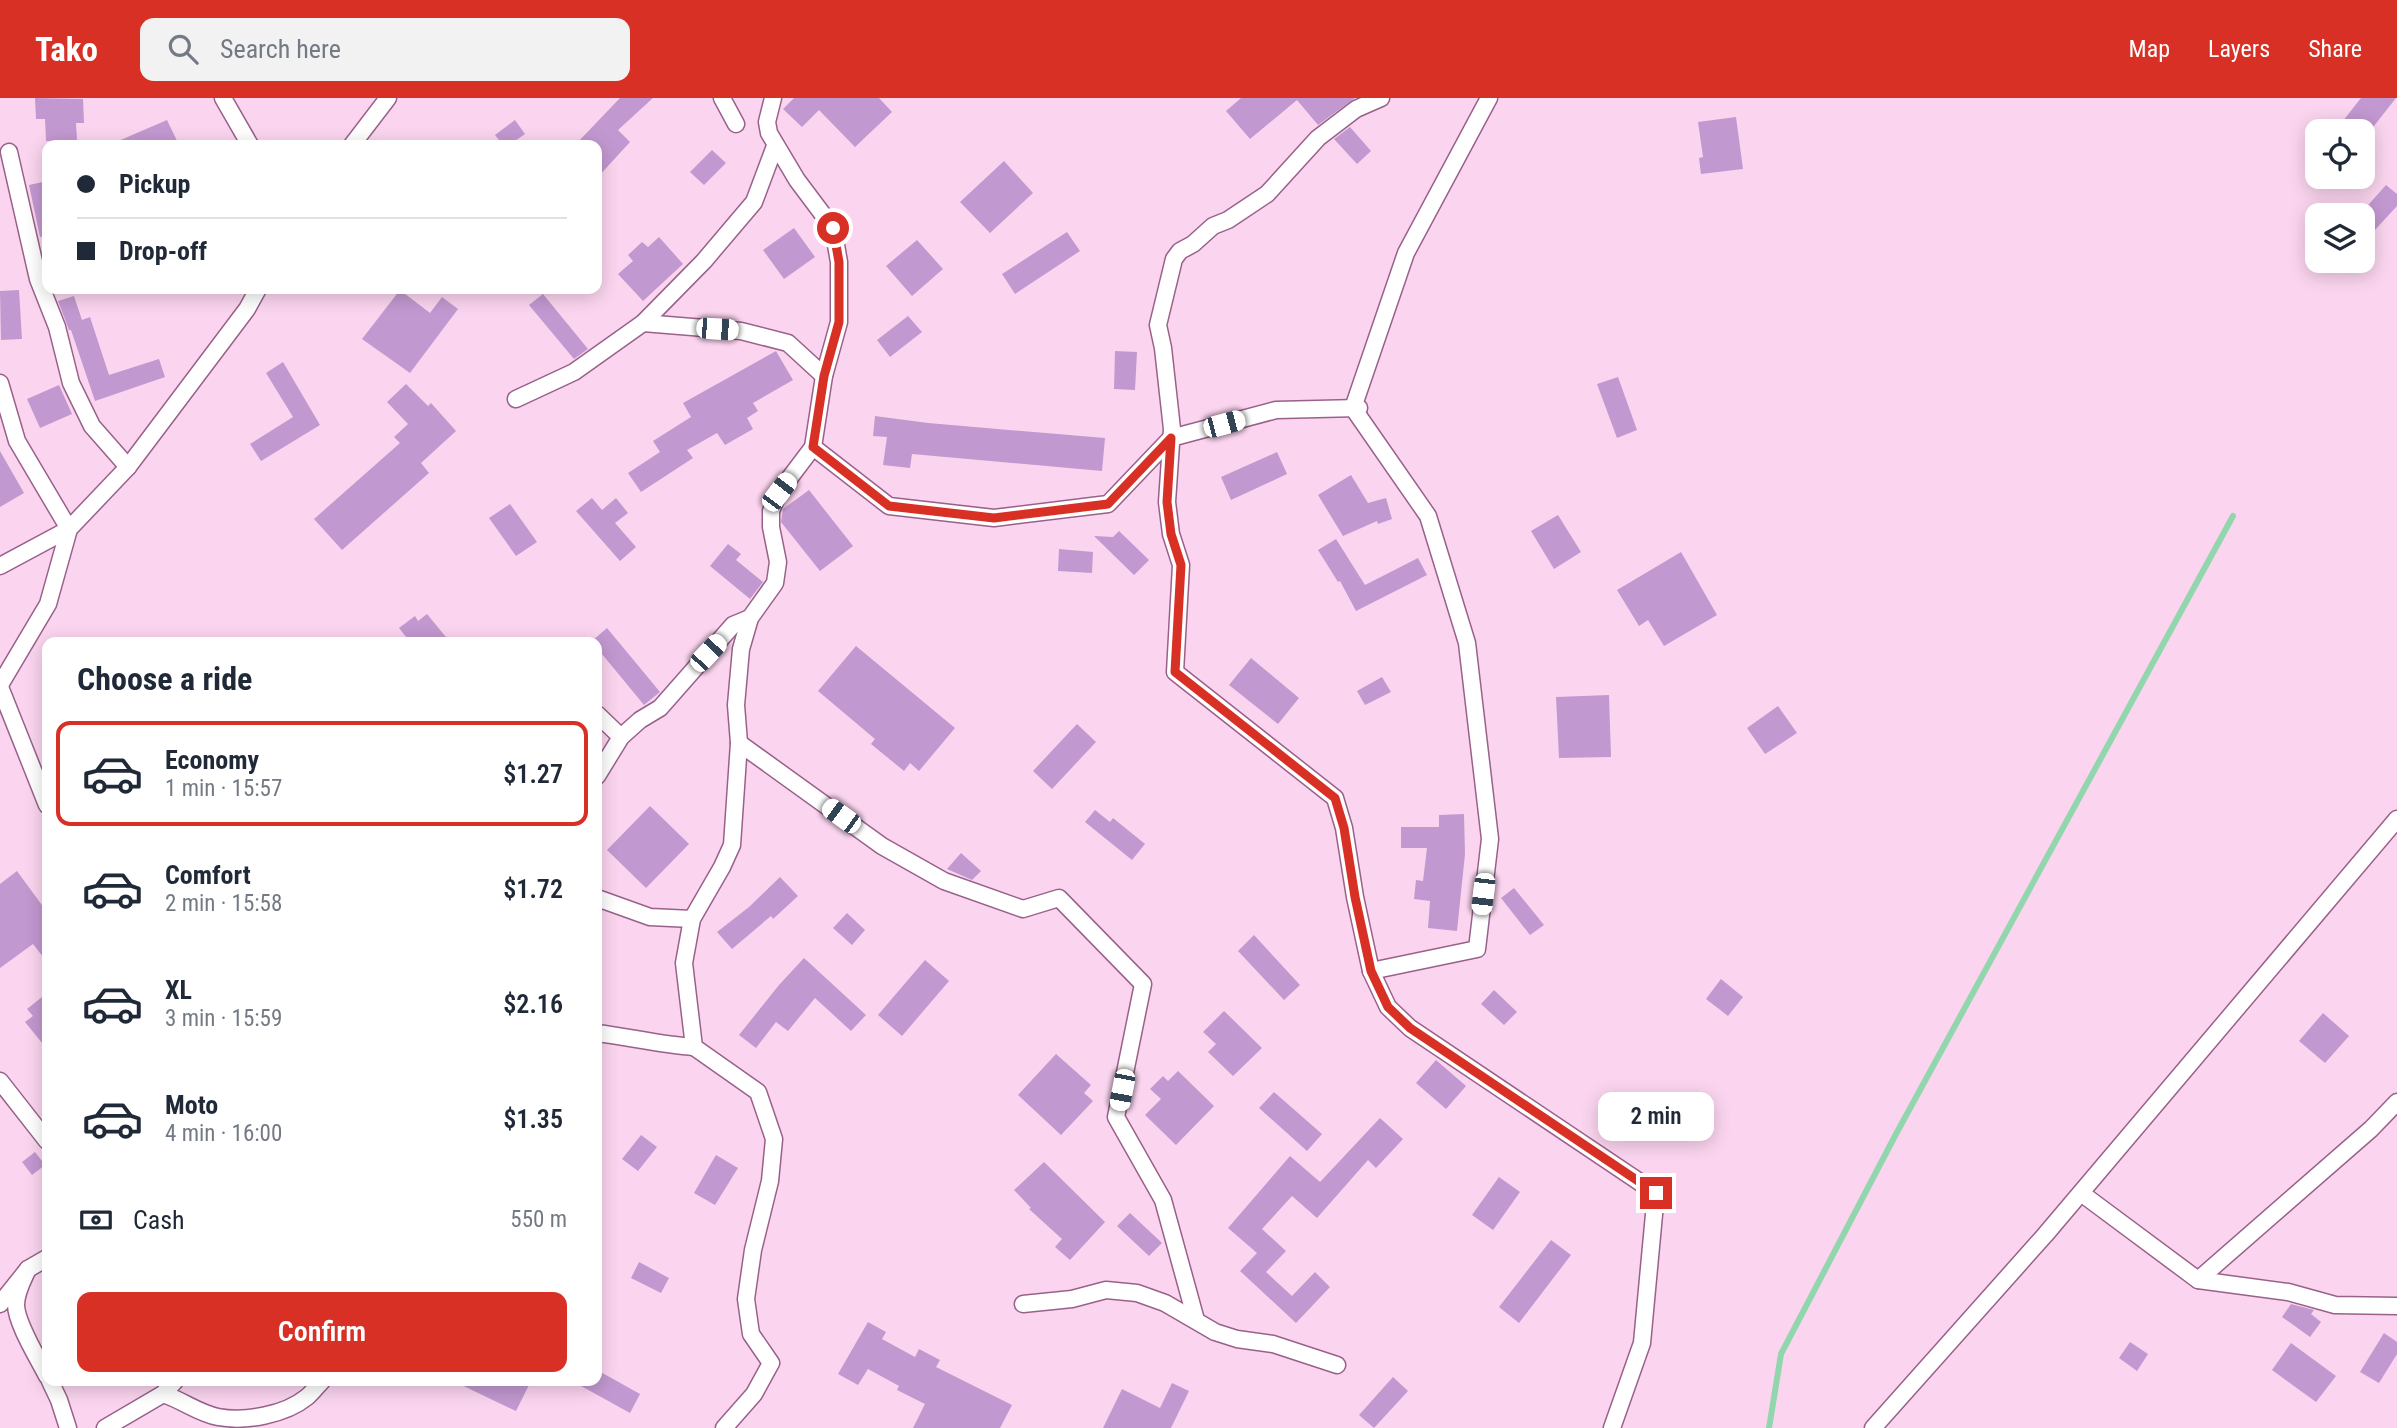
<!DOCTYPE html>
<html lang="en">
<head>
<meta charset="utf-8">
<style>
	:root { --surface:#fff; --page:#f2f2f3; --text:#1f2937; --muted:#747a83; --line:#e0e1e3; --accent:#d93025 }
	body { margin:0; font-family:"Roboto Condensed",sans-serif; background:var(--page); color:var(--text); height:100vh; display:flex; flex-direction:column; font-size:26px; white-space:nowrap }
	* { box-sizing:border-box; margin:0 }
	p { font-size:23px; color:var(--muted) }
	.icon { flex:none; width:38px; height:38px; fill:none; stroke:currentColor; stroke-width:2; stroke-linecap:round; stroke-linejoin:round }
	.map { position:relative; flex:1; overflow:hidden }
	.side { position:absolute; left:42px; top:539px; width:560px; height:749px; display:flex; flex-direction:column; background:var(--surface); border-radius:14px; box-shadow:0 4px 18px #0003 }
	.side>* { flex:none }
	.guide { position:absolute; left:42px; top:42px; width:560px; height:154px; border-radius:14px; box-shadow:0 4px 18px #0003; display:grid; align-content:center; height:154px; padding:0 35px; background:var(--surface) }
	.controls { position:absolute; left:2305px; top:21px; display:grid; gap:14px }
	.controls a { display:grid; place-items:center; width:70px; height:70px; border-radius:14px; background:var(--surface); box-shadow:0 4px 18px #0003; font-size:35px }
	.end { position:absolute; width:32px; height:32px; margin:-16px; border:9px solid #d93025; background:#fff; box-shadow:0 0 0 4px #fff }
	.from { border-radius:50% }
	.bubble { position:absolute; height:49px; border-radius:14px; background:var(--surface); box-shadow:0 4px 18px #0003; font-size:23px; font-weight:600; line-height:49px; text-align:center }
	.car { position:absolute; width:21px; height:42px; margin:-21px -10px; border-radius:9px; box-shadow:0 0 5px 2px #0007; background:linear-gradient(#fff 24%,#345 0 40%,#fff 0 76%,#345 0 86%,#fff 0) }
	.guide b { display:flex; align-items:center; gap:24px; height:66px; font-size:26px }
	.guide b+b { border-top:2px solid var(--line) }
	.guide i { width:18px; height:18px; background:var(--text) }
	ul { padding:0; list-style:none }
	li { display:flex; align-items:center; gap:21px; height:105px; margin:0 14px 10px; padding:0 21px; border:4px solid transparent; border-radius:14px }
	li div { flex:1 }
	li b { display:block; font-size:26px }
	li em { font-style:normal; font-weight:600 }
	li.on { border-color:var(--accent) }
	li>.icon { width:63px; height:63px; stroke-width:1.5 }
	h2 { padding:0 35px; font-size:32px; line-height:84px }
	.pay { display:flex; align-items:center; gap:18px; height:77px; padding:0 35px; font-size:26px }
	.pay p { margin-inline-start:auto }
	.cta { display:flex; gap:14px; margin-top:auto; padding:14px 35px }
	.cta a { flex:1; height:80px; border-radius:14px; background:var(--accent); color:#fff; font-size:28px; font-weight:600; line-height:80px; text-align:center }
	header { display:flex; align-items:center; gap:42px; box-sizing:border-box; height:98px; padding:0 35px; background:var(--accent); color:#fff }
	header strong { font-size:33px }
	nav { display:flex; gap:38px; margin-inline-start:auto; font-size:24px }
	.search { width:490px; height:63px; background:var(--page); display:flex; align-items:center; gap:18px; box-sizing:border-box; padding:0 24px; border-radius:14px; color:var(--muted); font-size:26px }
	.map>svg:first-child { display:block }
	.lines { fill:none; stroke-linecap:round; stroke-linejoin:round }
	.stream { stroke:#91d6ad; stroke-width:6 }
	.building { fill:#c298d0 }
	.minor-casing { stroke:#99618a; stroke-width:19 }
	.minor { stroke:#fff; stroke-width:16 }
	.route { stroke:#d93025; stroke-width:9 }
</style>
</head>
<body>
<header>
<strong>Tako</strong>
<div class="search"><svg class="icon" aria-label="search" viewBox="0 0 24 24"><circle cx="10" cy="10" r="6"/><path d="M15 15l6 6"/></svg>Search here</div>
<nav><a>Map</a><a>Layers</a><a>Share</a></nav>
</header>
<div class="map">
<svg width="2397" height="1330" viewBox="0 0 2397 1330">
	<rect width="100%" height="100%" fill="#fbd5ef"/>
	<g class="lines">
		<!-- stream -->
		<path class="stream" d="M1769 1330 1781 1256 1896 1036 2233 418"/>
	</g>
	<!-- building -->
	<g class="building">
		<path d="M35 0 83 1 84 25H76L77 42 46 43 45 21H36Z"/>
		<path d="M620 0H653L618 32 630 44 597 80V47H575Z"/>
		<path d="M794 0H879L892 14 855 49 819 12 802 29 783 11Z"/>
		<path d="M1241 0H1355L1318 27 1297 2 1250 41 1226 13Z"/>
		<path d="M2361 0H2396L2370 33H2335Z"/>
		<path d="M1736 19 1743 71 1701 76 1699 60 1703 59 1698 24Z"/>
		<path d="M167 22 179 47H109Z"/>
		<path d="M515 22 525 36 509 47H503L495 37Z"/>
		<path d="M1350 29 1371 53 1357 66 1334 41Z"/>
		<path d="M712 52 726 65 704 87 690 74Z"/>
		<path d="M1004 63 1033 95 990 135 960 104Z"/>
		<path d="M47 83V138L40 139 29 87Z"/>
		<path d="M2386 87 2397 96V108L2362 146V114Z"/>
		<path d="M794 130 815 159 784 181 763 152Z"/>
		<path d="M1067 134 1080 153 1015 196 1002 176Z"/>
		<path d="M659 139 683 166 643 203 618 176 633 163 628 157 642 144 648 149Z"/>
		<path d="M917 142 943 171 912 198 886 168Z"/>
		<path d="M19 192 22 241 1 242 0 193Z"/>
		<path d="M400 192 430 215 442 199 458 211 410 275 362 241Z"/>
		<path d="M543 196 588 251 574 261 529 207Z"/>
		<path d="M74 198 82 222 90 219 109 277 159 261 165 279 95 303 71 232H69L58 203Z"/>
		<path d="M908 218 922 234 890 259 877 242Z"/>
		<path d="M776 253 793 282 753 305 758 313 747 320 753 331 725 347 717 335 687 352 693 360 641 394 628 375 660 354 653 343 691 319 683 305Z"/>
		<path d="M1115 253 1137 254 1135 292 1114 291Z"/>
		<path d="M283 264 320 327 261 363 250 346 293 319 266 275Z"/>
		<path d="M1618 279 1637 332 1617 340 1597 286Z"/>
		<path d="M406 286 428 308 431 305 456 333 421 365 429 375 342 452 314 421 400 345 394 339 408 326 387 304Z"/>
		<path d="M59 287 72 316 40 330 27 301Z"/>
		<path d="M875 318 928 325 1105 340 1102 373 912 356 910 370 883 367 887 339 873 338Z"/>
		<path d="M0 353 24 395 0 409Z"/>
		<path d="M1277 354 1287 376 1231 402 1221 379Z"/>
		<path d="M1351 377 1368 405 1386 400 1392 421 1378 426 1377 423 1343 438 1318 397Z"/>
		<path d="M809 392 853 448 820 473 781 424 783 411Z"/>
		<path d="M592 400 602 412 616 400 628 415 615 425 636 449 620 463 576 413Z"/>
		<path d="M510 406 537 444 516 458 489 420Z"/>
		<path d="M1558 417 1581 454 1554 471 1531 433Z"/>
		<path d="M1119 433 1149 462 1134 477 1094 438 1113 439Z"/>
		<path d="M1336 441 1365 487 1418 460 1427 477 1356 513 1340 483 1338 484 1318 452Z"/>
		<path d="M728 446 741 456 736 462 763 484 750 501 710 468Z"/>
		<path d="M1059 451 1093 454 1092 475 1058 473Z"/>
		<path d="M1681 454 1717 517 1664 548 1648 522 1639 528 1617 492Z"/>
		<path d="M427 516 450 544H410L399 530 415 518 418 523Z"/>
		<path d="M607 530 660 594 644 607 597 550V544L592 543Z"/>
		<path d="M856 548 955 630 919 673 910 665 904 673 871 646 875 641 818 593Z"/>
		<path d="M1251 560 1299 600 1278 626 1229 587Z"/>
		<path d="M1382 579 1391 594 1365 607 1357 593Z"/>
		<path d="M1609 597 1611 659 1559 660 1556 599Z"/>
		<path d="M1778 608 1797 635 1765 656 1747 630Z"/>
		<path d="M1077 626 1096 644 1052 691 1033 673Z"/>
		<path d="M650 708 689 746 646 790 607 752Z"/>
		<path d="M1095 712 1110 724 1113 720 1145 746 1132 762 1085 724Z"/>
		<path d="M1464 716 1465 756 1457 833 1428 830 1430 803 1414 801 1416 782 1423 783 1427 750H1401V729H1439V717Z"/>
		<path d="M961 755 981 773 972 782 947 771Z"/>
		<path d="M17 773 47 814V864L33 846 0 870V786Z"/>
		<path d="M780 779 798 798 773 821 771 818 732 851 717 834 749 809Z"/>
		<path d="M1514 790 1544 827 1530 837 1501 800Z"/>
		<path d="M847 815 865 832 852 847 833 830Z"/>
		<path d="M1254 837 1300 887 1284 902 1238 853Z"/>
		<path d="M804 860 866 917 851 933 815 900 788 933 776 924 756 950 739 937 779 887Z"/>
		<path d="M925 862 949 883 902 938 878 917Z"/>
		<path d="M1721 881 1743 899 1728 918 1706 901Z"/>
		<path d="M1494 892 1517 914 1504 927 1481 906Z"/>
		<path d="M47 895V951L25 924 33 918 27 911Z"/>
		<path d="M1224 913 1262 950 1233 978 1208 954 1216 946 1203 934Z"/>
		<path d="M2323 915 2349 938 2325 965 2299 943Z"/>
		<path d="M1056 956 1091 987 1084 995 1093 1003 1061 1037 1018 997Z"/>
		<path d="M1436 962 1466 988 1446 1011 1416 985Z"/>
		<path d="M1178 973 1214 1008 1176 1047 1145 1017 1161 1001 1150 991 1163 978 1168 983Z"/>
		<path d="M1274 994 1322 1036 1307 1053 1259 1010Z"/>
		<path d="M1380 1020 1403 1041 1376 1070 1368 1062 1317 1120 1292 1098 1262 1131 1286 1153 1266 1174 1292 1198 1315 1174 1330 1189 1296 1225 1240 1173 1257 1155 1228 1130 1290 1058 1320 1084Z"/>
		<path d="M641 1037 657 1049 638 1073 622 1061Z"/>
		<path d="M35 1054 45 1067 32 1077 22 1064Z"/>
		<path d="M716 1057 738 1070 715 1107 694 1095Z"/>
		<path d="M1044 1064 1105 1124 1070 1162 1055 1149 1062 1141 1029 1111 1031 1110 1014 1092Z"/>
		<path d="M1499 1079 1520 1094 1493 1132 1472 1117Z"/>
		<path d="M1130 1115 1162 1145 1149 1158 1117 1128Z"/>
		<path d="M1551 1142 1571 1157 1519 1225 1499 1209Z"/>
		<path d="M639 1164 669 1180 661 1195 631 1180Z"/>
		<path d="M2291 1206 2314 1212 2311 1216 2321 1224 2310 1239 2282 1219Z"/>
		<path d="M868 1224 886 1234 882 1241 915 1259 919 1251 940 1262 936 1269 1012 1307 1000 1330H913L925 1306 897 1292 899 1288 868 1271 858 1287 838 1276Z"/>
		<path d="M2384 1235 2397 1244V1256L2379 1285 2360 1274Z"/>
		<path d="M2130 1244 2148 1256 2137 1273 2119 1260Z"/>
		<path d="M2291 1245 2336 1278 2316 1304 2272 1272Z"/>
		<path d="M597 1272 640 1296 630 1315 572 1283H597Z"/>
		<path d="M1393 1279 1408 1293 1374 1330 1359 1317Z"/>
		<path d="M453 1283H531L516 1313Z"/>
		<path d="M1172 1285 1189 1293 1171 1330H1103L1122 1291 1160 1310Z"/>
	</g>
	<g class="lines">
		<defs>
			<g id="minor">
				<path d="M223 0 250 47"/>
				<path d="M722 0 736 26"/>
				<path d="M1381 0 1356 11 1318 40 1267 96 1228 122 1213 128 1193 146 1180 153 1174 161 1158 227 1163 250 1172 331 1167 404 1171 436 1181 467 1175 574 1335 700 1344 730 1355 799 1371 873 1388 909 1410 930 1656 1095 1642 1245 1612 1330"/>
				<path d="M352 47 388 0"/>
				<path d="M9 54 38 181 57 229 71 285 92 328 128 369"/>
				<path d="M643 225 741 233 788 245 824 278"/>
				<path d="M0 285 17 343 69 431 0 468"/>
				<path d="M516 301 574 274 643 225 704 163 754 104 775 48"/>
				<path d="M813 349 889 408 994 420 1108 406 1171 340 1276 312 1359 310"/>
				<path d="M0 587 48 506 69 431 128 369 247 211 258 191"/>
				<path d="M0 589 47 707"/>
				<path d="M597 616 621 639"/>
				<path d="M739 645 882 748 944 783 1023 811 1059 800 1143 886 1116 1019 1163 1102 1196 1222"/>
				<path d="M597 678 621 639 640 622 660 610 733 527 750 520"/>
				<path d="M597 800 650 819 692 821"/>
				<path d="M1371 873 1477 851 1490 741 1467 545 1428 418 1353 310 1406 155 1489 0"/>
				<path d="M597 935C630 939 661 947 694 949"/>
				<path d="M0 983 47 1043"/>
				<path d="M2081 1095 2198 1182 2371 1031 2397 1004"/>
				<path d="M28 1171C23 1182 16 1194 16 1207 16 1225 39 1262 47 1278"/>
				<path d="M2198 1182 2288 1194 2335 1207 2397 1208"/>
				<path d="M0 1206 28 1171 47 1160"/>
				<path d="M1023 1206 1072 1201 1106 1192 1137 1195 1165 1205 1215 1234 1237 1241 1273 1246 1337 1267"/>
				<path d="M50 1283 59 1302 68 1330"/>
				<path d="M163 1296C182 1302 198 1315 218 1319 245 1324 285 1317 307 1299 312 1295 317 1288 322 1283"/>
				<path d="M105 1330 163 1296 175 1283"/>
				<path d="M724 1330 754 1296 771 1265 751 1236 746 1201 753 1152 770 1083 774 1041 758 994 694 949 684 865 692 821 722 769 732 747 739 645 736 607 741 551 750 520 775 485 778 464 771 429V413L779 394 813 349 824 278 839 224V164L833 130 797 82 769 35 767 24 773 0"/>
				<path d="M1873 1330 2045 1137 2397 721"/>
			</g>
		</defs>
		<!-- minor casing -->
		<use href="#minor" class="minor-casing"/>
		<!-- minor -->
		<use href="#minor" class="minor"/>
	</g>
	<g class="lines">
		<!-- route -->
		<path class="route" d="M833 130 839 164V224L824 278 813 349 889 408 994 420 1108 406 1171 340 1167 404 1171 436 1181 467 1175 574 1335 700 1344 730 1355 799 1371 873 1388 909 1410 930 1656 1095"/>
	</g>
</svg>
<div class="controls">
<a><svg class="icon" aria-label="locate" viewBox="0 0 24 24"><circle cx="12" cy="12" r="6"/><path d="M12 2v4M12 18v4M2 12h4M18 12h4"/></svg></a>
<a><svg class="icon" aria-label="layers" viewBox="0 0 24 24"><path d="M12 4l9 5-9 5-9-5zM3 14l9 5 9-5"/></svg></a>
</div>
<i class="end from" style="left:833px;top:130px"></i>
<i class="end" style="left:1656px;top:1095px"></i>
<div class="bubble" style="left:1598px;top:994px;width:116px">2 min</div>
<i class="car" style="left:717px;top:231px;rotate:94deg"></i>
<i class="car" style="left:1224px;top:326px;rotate:75deg"></i>
<i class="car" style="left:779px;top:394px;rotate:37deg"></i>
<i class="car" style="left:708px;top:555px;rotate:43deg"></i>
<i class="car" style="left:841px;top:718px;rotate:306deg"></i>
<i class="car" style="left:1483px;top:796px;rotate:187deg"></i>
<i class="car" style="left:1122px;top:992px;rotate:191deg"></i>
<div class="guide">
<b><i class="from"></i>Pickup</b>
<b><i></i>Drop-off</b>
</div>
<section class="side">
<h2>Choose a ride</h2>
<ul>
<li class="on"><svg class="icon" aria-label="car" viewBox="0 0 24 24"><path d="M5 17H2v-5l4-1 3-4h7l3 4 3 1v5h-3M9 17h6M6 11h13"/><circle cx="7" cy="17" r="2"/><circle cx="17" cy="17" r="2"/></svg><div><b>Economy</b><p>1 min · 15:57</p></div><em>$1.27</em></li>
<li><svg class="icon" aria-label="car" viewBox="0 0 24 24"><path d="M5 17H2v-5l4-1 3-4h7l3 4 3 1v5h-3M9 17h6M6 11h13"/><circle cx="7" cy="17" r="2"/><circle cx="17" cy="17" r="2"/></svg><div><b>Comfort</b><p>2 min · 15:58</p></div><em>$1.72</em></li>
<li><svg class="icon" aria-label="car" viewBox="0 0 24 24"><path d="M5 17H2v-5l4-1 3-4h7l3 4 3 1v5h-3M9 17h6M6 11h13"/><circle cx="7" cy="17" r="2"/><circle cx="17" cy="17" r="2"/></svg><div><b>XL</b><p>3 min · 15:59</p></div><em>$2.16</em></li>
<li><svg class="icon" aria-label="car" viewBox="0 0 24 24"><path d="M5 17H2v-5l4-1 3-4h7l3 4 3 1v5h-3M9 17h6M6 11h13"/><circle cx="7" cy="17" r="2"/><circle cx="17" cy="17" r="2"/></svg><div><b>Moto</b><p>4 min · 16:00</p></div><em>$1.35</em></li>
</ul>
<div class="pay"><svg class="icon" aria-label="cash" viewBox="0 0 24 24"><path d="M3 7h18v10H3z"/><circle cx="12" cy="12" r="2"/></svg>Cash<p>550 m</p></div>
<div class="cta"><a>Confirm</a></div>
</section>
</div>
</body>
</html>
